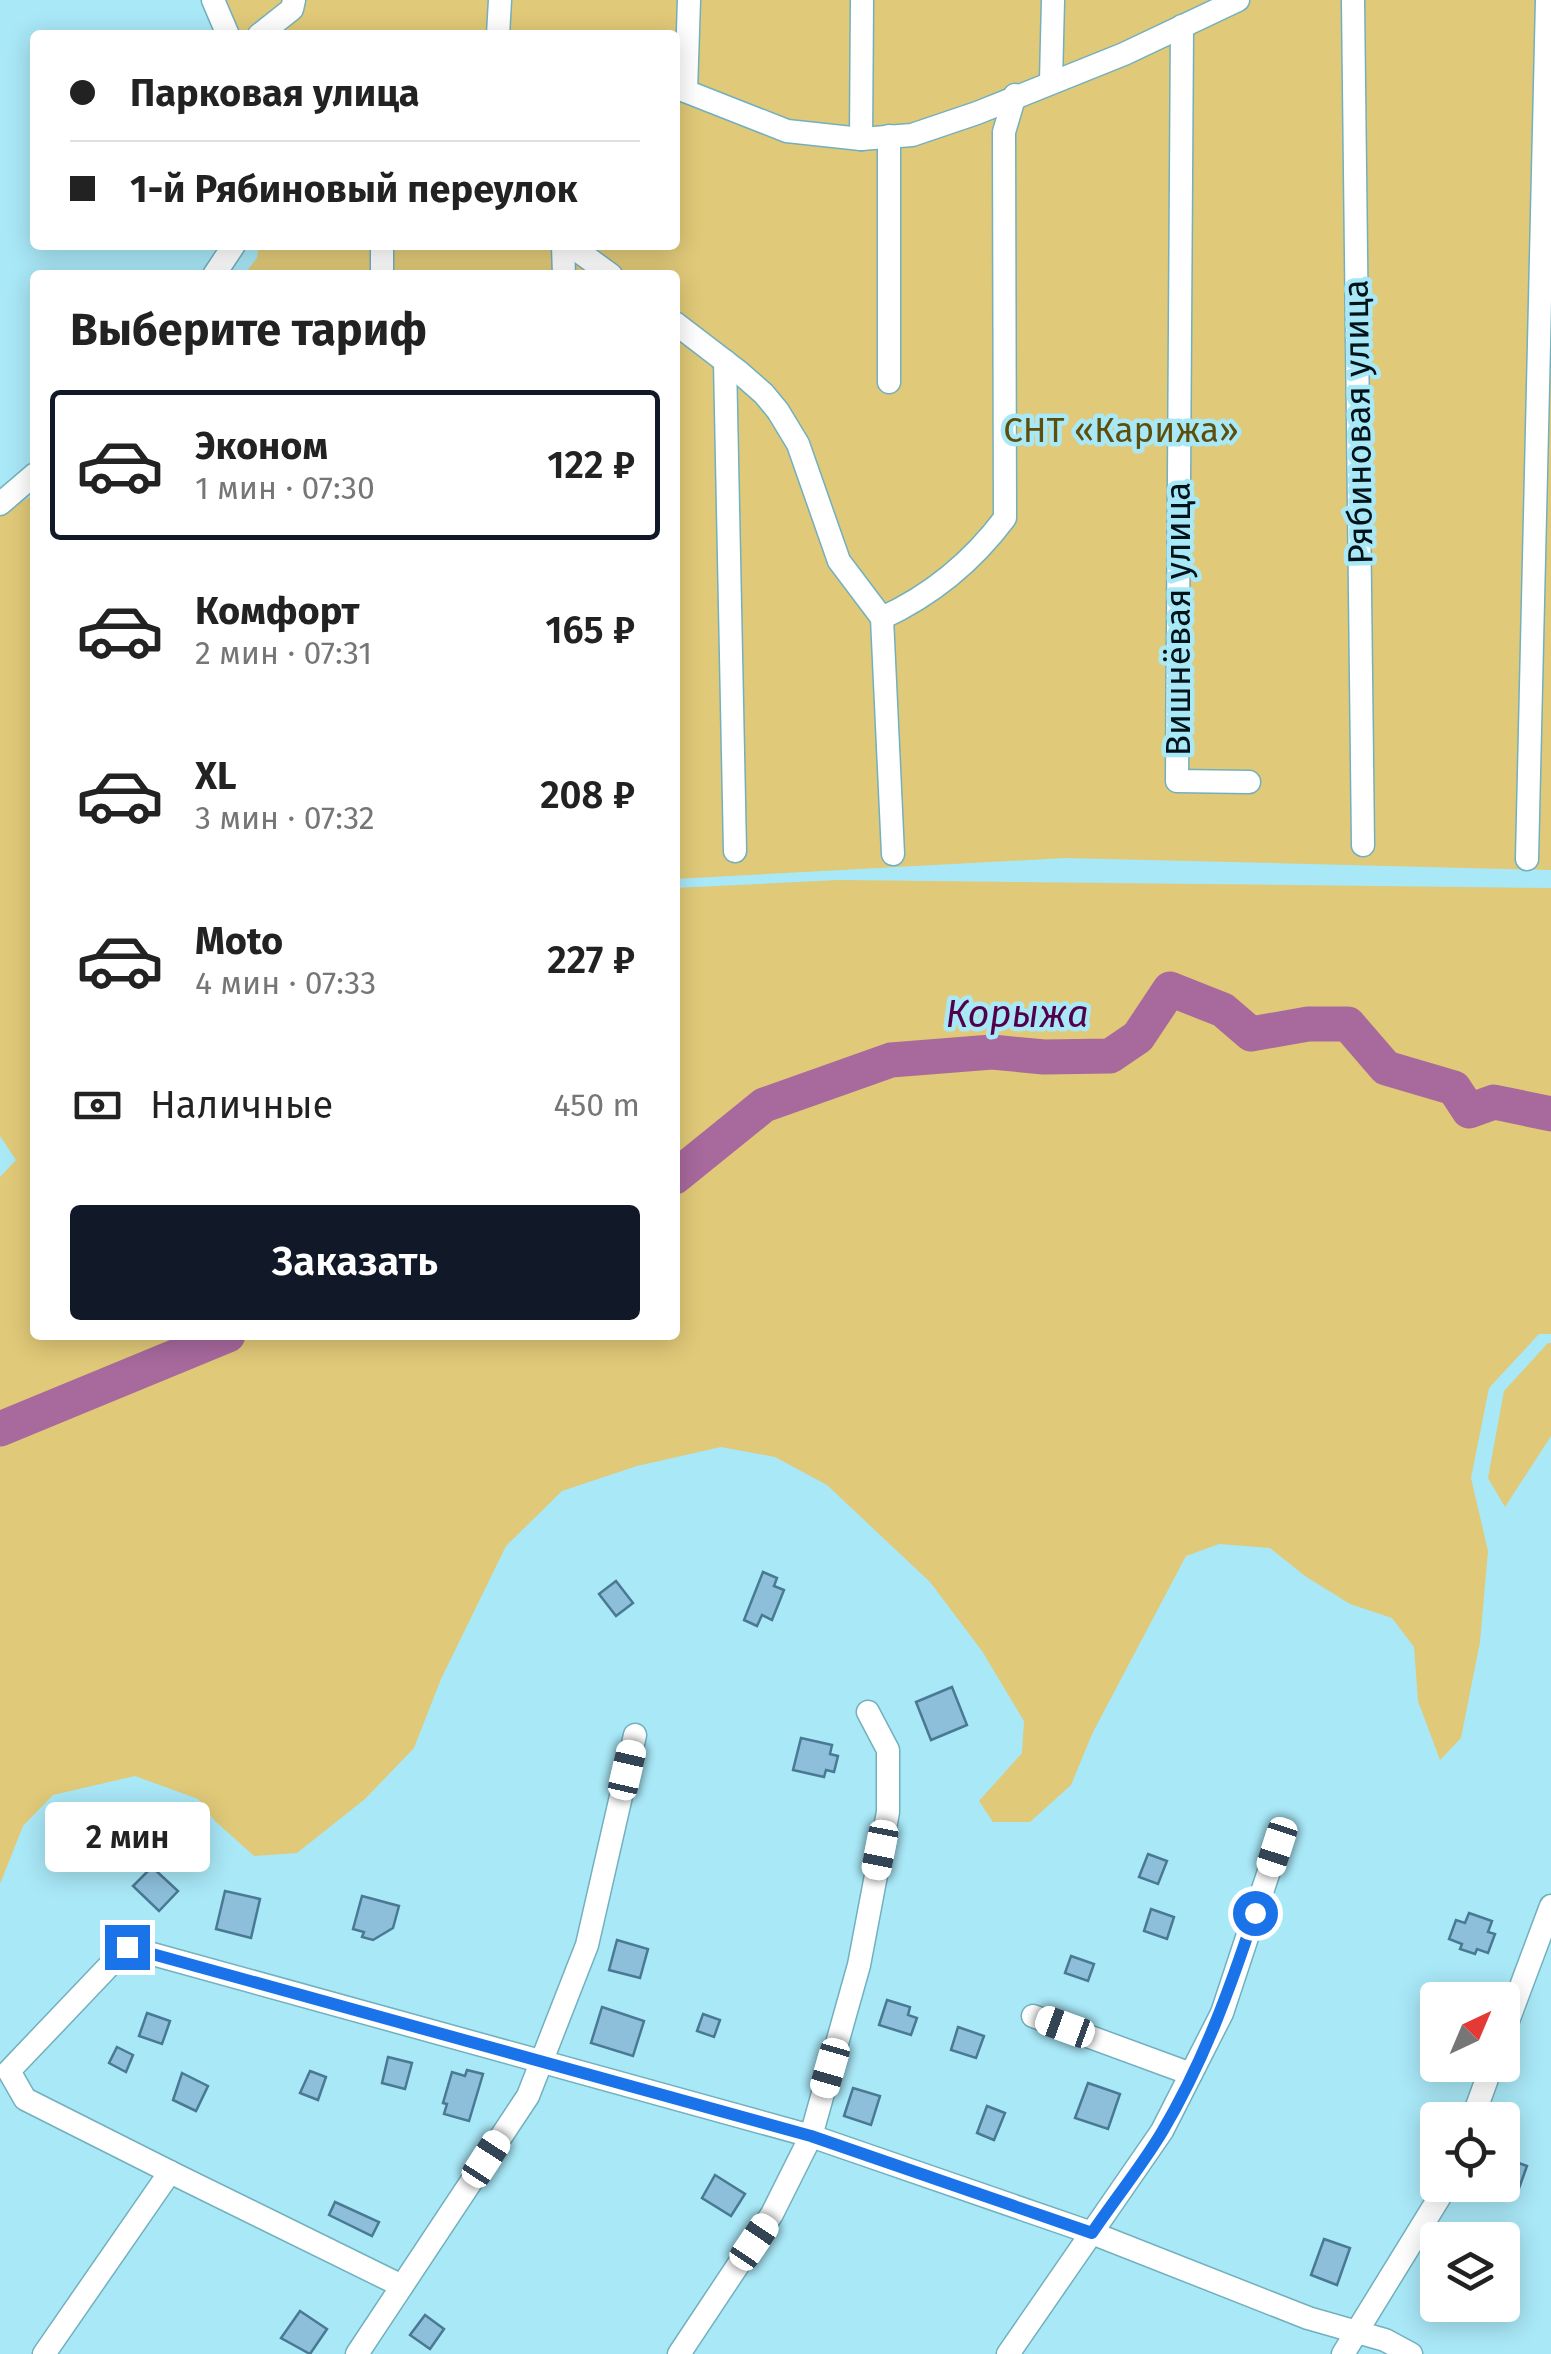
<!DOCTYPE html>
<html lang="ru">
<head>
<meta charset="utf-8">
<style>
	:root { --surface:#fff; --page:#f6f6f6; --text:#222; --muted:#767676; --line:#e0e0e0; --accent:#111827 }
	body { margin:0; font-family:"Fira Sans",sans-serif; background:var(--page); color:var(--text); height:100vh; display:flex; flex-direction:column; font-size:38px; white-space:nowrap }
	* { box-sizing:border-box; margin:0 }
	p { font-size:32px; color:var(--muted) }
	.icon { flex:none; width:55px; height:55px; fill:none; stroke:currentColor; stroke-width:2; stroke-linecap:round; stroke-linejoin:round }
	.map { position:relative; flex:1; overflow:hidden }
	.panel { position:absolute; left:30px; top:270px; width:650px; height:1070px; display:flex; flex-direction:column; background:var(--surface); border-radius:10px; box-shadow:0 5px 25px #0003 }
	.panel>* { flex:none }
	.top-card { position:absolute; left:30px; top:30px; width:650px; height:220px; border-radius:10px; box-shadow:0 5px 25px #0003; display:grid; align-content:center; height:220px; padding:0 40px; background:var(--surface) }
	.needle { width:65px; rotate:44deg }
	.buttons { position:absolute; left:1420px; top:1982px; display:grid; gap:20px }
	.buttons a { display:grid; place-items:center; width:100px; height:100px; border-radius:10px; background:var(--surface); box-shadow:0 5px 25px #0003; font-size:50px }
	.end { position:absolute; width:45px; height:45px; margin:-22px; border:12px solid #1a73e8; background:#fff; box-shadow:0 0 0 5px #fff }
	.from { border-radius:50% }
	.bubble { position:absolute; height:70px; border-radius:10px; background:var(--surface); box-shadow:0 5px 25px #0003; font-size:32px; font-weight:600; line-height:70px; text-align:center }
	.car { position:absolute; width:30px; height:60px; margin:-30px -15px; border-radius:12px; box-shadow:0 0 8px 2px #0007; background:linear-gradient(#fff 24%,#345 0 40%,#fff 0 76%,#345 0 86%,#fff 0) }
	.top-card b { display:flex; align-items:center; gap:35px; height:95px; font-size:38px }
	.top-card b+b { border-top:2px solid var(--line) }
	.top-card i { width:25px; height:25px; background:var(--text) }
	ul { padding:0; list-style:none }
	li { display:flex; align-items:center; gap:30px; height:150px; margin:0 20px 15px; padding:0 20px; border:5px solid transparent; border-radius:10px }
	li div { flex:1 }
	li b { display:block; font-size:38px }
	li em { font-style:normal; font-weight:600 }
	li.on { border-color:var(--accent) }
	li>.icon { width:90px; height:90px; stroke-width:1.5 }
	h2 { padding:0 40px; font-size:45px; line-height:120px }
	.pay { display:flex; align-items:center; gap:25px; height:110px; padding:0 40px; font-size:38px }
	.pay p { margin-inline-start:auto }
	.cta { display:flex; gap:20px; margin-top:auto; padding:20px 40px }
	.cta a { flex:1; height:115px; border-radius:10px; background:var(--accent); color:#fff; font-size:40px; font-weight:600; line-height:115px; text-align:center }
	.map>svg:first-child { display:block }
	.green { fill:#e0c978 }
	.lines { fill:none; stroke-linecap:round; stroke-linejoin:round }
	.river { stroke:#a8699d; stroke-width:35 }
	.building { fill:#8dbfdb; stroke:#497993; stroke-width:2.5 }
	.minor-casing { stroke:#72b0be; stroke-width:25 }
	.minor { stroke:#fff; stroke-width:22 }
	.route { stroke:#1a73e8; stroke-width:12 }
	.labels { text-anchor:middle; stroke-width:9; stroke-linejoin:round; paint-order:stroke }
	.street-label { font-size:35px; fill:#001319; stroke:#a9e8f7 }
	.park-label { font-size:35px; fill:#5e4e0b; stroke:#a9e8f7 }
	.water-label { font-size:38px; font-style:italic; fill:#520049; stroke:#a9e8f7 }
</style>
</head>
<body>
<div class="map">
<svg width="1551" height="2354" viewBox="0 0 1551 2354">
	<rect width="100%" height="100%" fill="#a9e8f7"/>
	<!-- green -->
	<g class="green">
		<path d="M213 0H1551V870L1065 858 675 879V275H244L257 258 259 245H675V35H228Z"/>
		<path d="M35 494V1335H675V888L839 880 1551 888V1334H1539L1489 1388 1471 1478 1488 1551 1480 1642 1461 1738 1440 1760 1418 1701 1414 1647 1392 1618 1350 1604 1305 1576 1270 1548 1219 1544 1186 1556 1093 1732 1071 1785 1030 1822H993L979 1801 1022 1753 1024 1721 982 1651 930 1582 827 1485 775 1457 721 1447 637 1466 562 1491 506 1546 441 1679 414 1748 365 1799 297 1853 254 1856 214 1820 198 1799 135 1776 53 1795 23 1826 0 1884V1177L16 1160 0 1136V515Z"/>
		<path d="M1548 1343H1551V1436L1505 1507 1488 1478 1504 1391Z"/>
	</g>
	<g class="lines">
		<!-- river -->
		<g class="river">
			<path d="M675 1177 764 1105 891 1060 992 1052 1044 1057 1110 1056 1138 1037 1170 989 1223 1010 1251 1034 1308 1024H1348L1386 1068 1454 1088 1469 1111 1494 1102 1551 1114"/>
			<path d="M0 1429 228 1335"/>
		</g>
	</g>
	<!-- building -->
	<g class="building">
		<path d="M763 1572 777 1578 774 1586 784 1590 772 1620 762 1615 757 1626 744 1620Z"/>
		<path d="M616 1581 633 1603 616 1616 599 1594Z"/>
		<path d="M952 1687 967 1725 931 1740 916 1702Z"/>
		<path d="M801 1738 832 1745 830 1754 838 1756 834 1772 826 1770 824 1777 793 1770Z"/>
		<path d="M1148 1854 1167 1861 1158 1884 1139 1877Z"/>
		<path d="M152 1867 178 1891 159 1911 133 1886Z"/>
		<path d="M225 1891 260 1899 251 1938 216 1929Z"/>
		<path d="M362 1896 399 1906 393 1928 373 1940 362 1937 364 1932 353 1929Z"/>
		<path d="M1151 1909 1174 1917 1167 1939 1144 1931Z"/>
		<path d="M1469 1913 1492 1921 1488 1932 1495 1934 1488 1953 1477 1949 1475 1954 1460 1949 1462 1944 1449 1939 1456 1920 1465 1923Z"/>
		<path d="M617 1940 648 1949 640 1978 609 1970Z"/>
		<path d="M1071 1956 1094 1964 1088 1981 1065 1973Z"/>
		<path d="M887 2000 910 2007 908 2015 917 2018 911 2035 879 2025Z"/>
		<path d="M602 2007 644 2021 633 2056 591 2043Z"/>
		<path d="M147 2013 170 2021 162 2044 139 2036Z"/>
		<path d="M703 2014 720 2020 714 2037 697 2031Z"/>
		<path d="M958 2027 984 2036 976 2058 951 2050Z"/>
		<path d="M117 2047 133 2055 126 2072 109 2063Z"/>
		<path d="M388 2057 412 2063 405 2089 382 2083Z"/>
		<path d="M467 2070 483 2074 469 2121 444 2114 447 2104 443 2103 452 2072 465 2076Z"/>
		<path d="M310 2071 326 2077 318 2100 300 2093Z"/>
		<path d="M182 2073 208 2086 196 2111 173 2100Z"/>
		<path d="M1088 2083 1120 2094 1108 2129 1075 2118Z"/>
		<path d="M853 2088 880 2096 871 2125 844 2116Z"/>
		<path d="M987 2106 1005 2113 994 2140 977 2133Z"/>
		<path d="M1502 2157 1527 2166 1518 2191 1502 2186Z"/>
		<path d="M715 2175 745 2194 731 2216 702 2198Z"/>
		<path d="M335 2202 379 2222 372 2236 329 2215Z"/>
		<path d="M1324 2239 1350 2248 1337 2285 1311 2275Z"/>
		<path d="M300 2311 327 2329 310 2354 281 2338Z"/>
		<path d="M425 2315 444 2329 430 2349 410 2335Z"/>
	</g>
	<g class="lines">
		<defs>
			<g id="minor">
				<path d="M213 0 228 35"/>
				<path d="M1353 0 1363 845"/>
				<path d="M1182 26 1177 781 1249 782"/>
				<path d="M259 35 292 9 294 0"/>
				<path d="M498 35 500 0"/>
				<path d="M1051 81 1053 0"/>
				<path d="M675 87 787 131 861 139 912 135 977 113 1124 54 1238 0"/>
				<path d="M686 91 689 0"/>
				<path d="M889 136V382"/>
				<path d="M861 139 862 0"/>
				<path d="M563 245 564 275"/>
				<path d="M570 245 611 275"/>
				<path d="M214 275 234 245"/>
				<path d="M382 275V245"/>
				<path d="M675 323 739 372 764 394 778 411 798 444 839 561 882 618 893 854"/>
				<path d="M725 361 735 851"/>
				<path d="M0 504 35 474"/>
				<path d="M882 618C932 595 972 562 1005 518L1004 132 1015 95"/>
				<path d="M1527 859 1547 0"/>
				<path d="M1033 2016 1191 2074"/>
				<path d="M1502 2037 1551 1906"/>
				<path d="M1472 2120 1492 2065"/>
				<path d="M170 2172 402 2286"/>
				<path d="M44 2354 170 2172 25 2099 9 2071 127 1947 811 2136 1092 2233 1308 2318 1385 2340 1411 2354"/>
				<path d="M357 2354 528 2096 587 1945 635 1735"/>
				<path d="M679 2354 772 2214 811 2136 859 1965 888 1812V1750L868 1712"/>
				<path d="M1008 2354 1162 2131 1222 2013 1277 1847"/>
				<path d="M1343 2354 1447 2185"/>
			</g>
		</defs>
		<!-- minor casing -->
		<use href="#minor" class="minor-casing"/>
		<!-- minor -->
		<use href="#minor" class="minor"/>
	</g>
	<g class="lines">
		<!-- route -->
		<path class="route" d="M127 1947 811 2136 1092 2233C1115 2199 1141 2167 1162 2132 1203 2063 1230 1989 1255 1913"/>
	</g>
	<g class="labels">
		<!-- street labels -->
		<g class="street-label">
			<text transform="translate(1358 422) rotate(-91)" y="12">Рябиновая улица</text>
			<text transform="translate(1178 619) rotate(-90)" y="12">Вишнёвая улица</text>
		</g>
		<!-- park labels -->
		<g class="park-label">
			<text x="1121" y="442">СНТ «Карижа»</text>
		</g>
		<!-- water labels -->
		<g class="water-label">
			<text x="1017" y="1027">Корыжа</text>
		</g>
	</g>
</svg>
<div class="buttons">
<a><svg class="needle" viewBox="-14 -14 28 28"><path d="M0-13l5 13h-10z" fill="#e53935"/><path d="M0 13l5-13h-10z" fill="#767676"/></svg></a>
<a><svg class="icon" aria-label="locate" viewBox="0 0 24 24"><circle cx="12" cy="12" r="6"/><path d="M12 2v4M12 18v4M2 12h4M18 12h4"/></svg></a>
<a><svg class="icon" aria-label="layers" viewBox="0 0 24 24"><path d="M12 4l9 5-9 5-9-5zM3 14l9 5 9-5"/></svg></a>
</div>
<i class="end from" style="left:1255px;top:1913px"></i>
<i class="end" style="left:127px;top:1947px"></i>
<div class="bubble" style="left:45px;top:1802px;width:165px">2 мин</div>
<i class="car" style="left:627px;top:1770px;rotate:13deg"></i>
<i class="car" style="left:1277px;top:1847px;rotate:198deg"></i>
<i class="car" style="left:880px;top:1850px;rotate:191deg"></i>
<i class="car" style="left:1065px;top:2027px;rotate:290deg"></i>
<i class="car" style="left:830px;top:2068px;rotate:196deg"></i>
<i class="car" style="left:486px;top:2159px;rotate:33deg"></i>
<i class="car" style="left:754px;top:2242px;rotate:34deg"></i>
<div class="top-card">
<b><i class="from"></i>Парковая улица</b>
<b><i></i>1-й Рябиновый переулок</b>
</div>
<section class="panel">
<h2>Выберите тариф</h2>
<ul>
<li class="on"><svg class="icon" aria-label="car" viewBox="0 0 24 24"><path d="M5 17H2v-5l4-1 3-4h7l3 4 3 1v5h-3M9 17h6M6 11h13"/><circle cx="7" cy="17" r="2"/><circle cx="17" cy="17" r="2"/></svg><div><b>Эконом</b><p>1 мин · 07:30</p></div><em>122 ₽</em></li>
<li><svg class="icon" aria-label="car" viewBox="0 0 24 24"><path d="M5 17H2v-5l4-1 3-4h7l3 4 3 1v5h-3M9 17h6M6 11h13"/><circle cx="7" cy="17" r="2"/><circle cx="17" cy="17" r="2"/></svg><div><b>Комфорт</b><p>2 мин · 07:31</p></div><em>165 ₽</em></li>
<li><svg class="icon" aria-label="car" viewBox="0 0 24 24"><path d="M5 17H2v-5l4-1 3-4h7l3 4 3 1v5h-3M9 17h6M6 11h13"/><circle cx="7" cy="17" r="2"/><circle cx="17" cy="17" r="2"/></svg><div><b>XL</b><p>3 мин · 07:32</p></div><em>208 ₽</em></li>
<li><svg class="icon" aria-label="car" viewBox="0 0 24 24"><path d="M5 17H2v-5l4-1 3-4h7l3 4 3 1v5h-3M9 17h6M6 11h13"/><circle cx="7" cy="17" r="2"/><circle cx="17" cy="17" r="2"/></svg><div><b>Moto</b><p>4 мин · 07:33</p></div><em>227 ₽</em></li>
</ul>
<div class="pay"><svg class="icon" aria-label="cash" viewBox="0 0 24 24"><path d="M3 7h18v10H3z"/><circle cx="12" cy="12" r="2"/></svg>Наличные<p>450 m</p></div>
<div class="cta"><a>Заказать</a></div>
</section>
</div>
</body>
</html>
